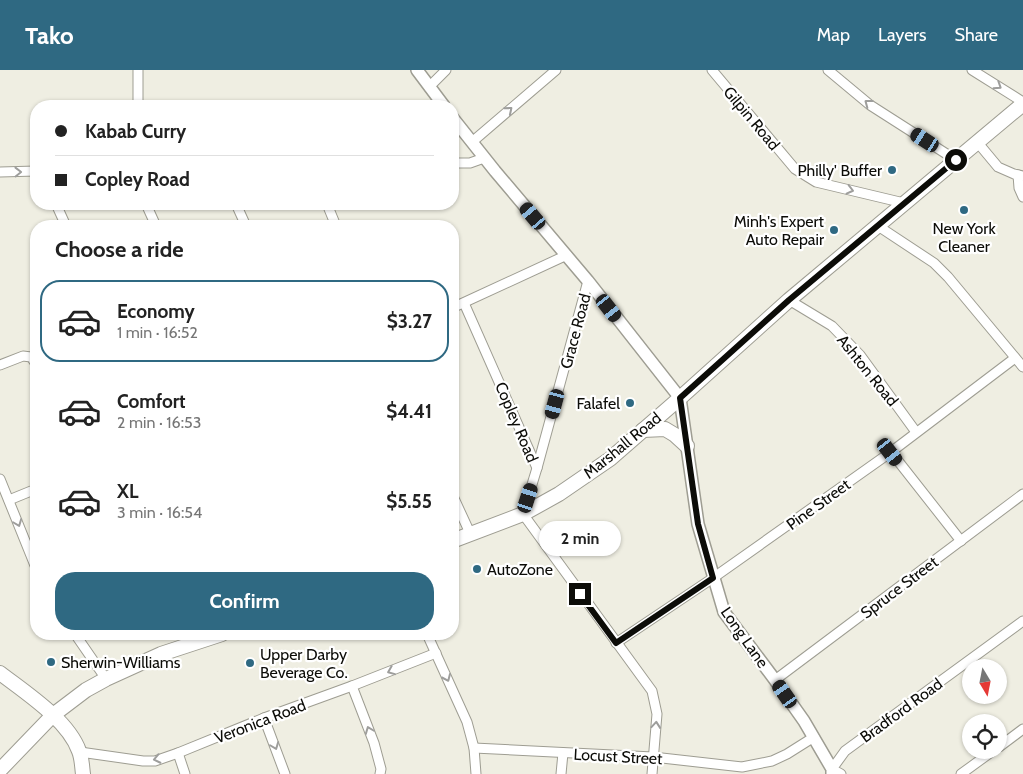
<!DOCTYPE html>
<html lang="en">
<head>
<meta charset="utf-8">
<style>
	:root { --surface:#fff; --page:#f6f6f6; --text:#222; --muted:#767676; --line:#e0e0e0; --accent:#2f6982 }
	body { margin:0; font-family:Cabin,sans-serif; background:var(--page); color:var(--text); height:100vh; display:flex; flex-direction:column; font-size:19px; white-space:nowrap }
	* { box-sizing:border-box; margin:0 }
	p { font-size:16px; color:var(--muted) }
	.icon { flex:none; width:28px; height:28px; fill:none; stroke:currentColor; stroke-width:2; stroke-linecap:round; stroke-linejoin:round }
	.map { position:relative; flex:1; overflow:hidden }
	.side { position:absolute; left:30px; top:150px; width:429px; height:420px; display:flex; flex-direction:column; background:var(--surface); border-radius:20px; box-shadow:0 1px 4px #0004 }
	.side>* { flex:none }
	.guide { position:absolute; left:30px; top:30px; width:429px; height:110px; border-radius:20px; box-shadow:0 1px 4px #0004; display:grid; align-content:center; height:110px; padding:0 25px; background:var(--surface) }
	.needle { width:32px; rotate:170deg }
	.controls { position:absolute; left:962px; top:589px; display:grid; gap:10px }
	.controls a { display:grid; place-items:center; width:45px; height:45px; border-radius:50%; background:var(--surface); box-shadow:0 1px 4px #0004; font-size:25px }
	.end { position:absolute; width:22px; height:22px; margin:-11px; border:6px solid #0c0c08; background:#fff; box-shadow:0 0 0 2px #fff }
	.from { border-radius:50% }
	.bubble { position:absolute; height:35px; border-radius:18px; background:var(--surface); box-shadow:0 1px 4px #0004; font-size:16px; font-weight:800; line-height:35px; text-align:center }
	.car { position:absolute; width:15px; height:30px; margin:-15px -8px; border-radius:6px; box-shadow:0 0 4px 1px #0007; background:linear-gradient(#222 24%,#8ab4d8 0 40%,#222 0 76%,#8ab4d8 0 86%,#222 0) }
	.guide b { display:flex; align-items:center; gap:18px; height:48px; font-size:19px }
	.guide b+b { border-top:1px solid var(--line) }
	.guide i { width:12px; height:12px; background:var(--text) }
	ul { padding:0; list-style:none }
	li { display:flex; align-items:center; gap:15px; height:82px; margin:0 10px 8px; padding:0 15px; border:2px solid transparent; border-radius:20px }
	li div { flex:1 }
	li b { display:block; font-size:19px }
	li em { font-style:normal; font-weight:800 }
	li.current { border-color:var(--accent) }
	li>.icon { width:45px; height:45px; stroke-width:1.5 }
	h2 { padding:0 25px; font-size:22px; line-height:60px }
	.primary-button { display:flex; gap:10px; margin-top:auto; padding:10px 25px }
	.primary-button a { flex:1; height:58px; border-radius:20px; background:var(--accent); color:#fff; font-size:20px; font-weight:800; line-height:58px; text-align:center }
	header { display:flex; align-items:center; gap:30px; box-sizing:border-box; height:70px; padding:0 25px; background:var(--accent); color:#fff }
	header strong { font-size:24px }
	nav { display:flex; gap:28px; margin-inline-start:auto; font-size:18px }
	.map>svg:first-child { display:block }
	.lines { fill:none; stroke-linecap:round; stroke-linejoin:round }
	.minor-casing { stroke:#9e9d92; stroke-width:11 }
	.tertiary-casing { stroke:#9e9d92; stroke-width:14 }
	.secondary-casing { stroke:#9e9d92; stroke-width:16 }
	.minor { stroke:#fff; stroke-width:9 }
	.tertiary { stroke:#fff; stroke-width:11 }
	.secondary { stroke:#fff; stroke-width:14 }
	.oneway { stroke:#9e9e9c }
	.route { stroke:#0c0c08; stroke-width:6 }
	.poi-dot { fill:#2f6982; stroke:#fff; stroke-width:2 }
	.labels { text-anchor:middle; stroke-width:4.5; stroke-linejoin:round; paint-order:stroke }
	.street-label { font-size:16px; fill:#0c0c08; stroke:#fff }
	.poi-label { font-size:16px; fill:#0c0c08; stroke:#fff; text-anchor:end }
</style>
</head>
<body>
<header>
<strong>Tako</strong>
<nav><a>Map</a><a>Layers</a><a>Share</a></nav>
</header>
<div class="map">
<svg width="1023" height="704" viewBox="0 0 1023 704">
	<rect width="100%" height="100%" fill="#efeee2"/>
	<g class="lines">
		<defs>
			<g id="minor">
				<path d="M138 0V36"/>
				<path d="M712 0 795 99 816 112 904 133"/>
				<path d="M828 0 870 35 956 90"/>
				<path d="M972 0 1023 32"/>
				<path d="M429 17 446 0"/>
				<path d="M472 72 556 0"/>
				<path d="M978 73 998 97 1014 104 1023 106"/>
				<path d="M452 93H470L484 88"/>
				<path d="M0 102 36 101"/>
				<path d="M1018 105 1019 118 1023 127"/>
				<path d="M56 134 66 156"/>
				<path d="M146 134 156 156"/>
				<path d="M236 134 246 156"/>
				<path d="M327 134 336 156"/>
				<path d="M878 156 934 193 948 207 1023 297"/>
				<path d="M588 211 537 398 523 444 652 621 657 644 652 704"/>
				<path d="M789 230 832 256 860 285 916 362"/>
				<path d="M464 233 537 398"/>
				<path d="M452 238 567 185"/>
				<path d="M0 295 23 286 31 287 36 294"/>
				<path d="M891 382 961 471"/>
				<path d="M0 409 36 498"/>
				<path d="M452 424 470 463"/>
				<path d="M9 430 36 419"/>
				<path d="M75 564 106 609"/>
				<path d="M427 564 467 652 474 678 476 704"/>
				<path d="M616 573 713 508 891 382 1015 288"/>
				<path d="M775 610 1023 424"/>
				<path d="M352 616 374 673 381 699 380 704"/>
				<path d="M264 648 285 704"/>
				<path d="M999 677 1023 659"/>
				<path d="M474 678 653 687 742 697 772 691 787 684 814 667"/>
				<path d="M80 682 143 691H155L178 683 264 648 352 616 436 583"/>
				<path d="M178 683 185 704"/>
				<path d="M561 704 563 683"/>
				<path d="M841 704 832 699 845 681 1023 551"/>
				<path d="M961 704 994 680"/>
			</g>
			<g id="tertiary">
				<path d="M417 0 444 36"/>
				<path d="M452 47 495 101 588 211 680 328 698 454 724 542 775 610 804 651 832 699V704"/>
			</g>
			<g id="secondary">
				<path d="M643 360 665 359 675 365 687 376"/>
				<path d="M452 471 523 444 559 424 610 389 680 328 789 230 1023 34"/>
				<path d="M0 603C26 623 68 650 79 681 82 688 82 697 83 704"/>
				<path d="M0 700 53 645 86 620 106 609 161 584 222 564"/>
			</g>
		</defs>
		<!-- minor casing -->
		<use href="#minor" class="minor-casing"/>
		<!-- tertiary casing -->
		<use href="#tertiary" class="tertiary-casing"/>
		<!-- secondary casing -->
		<use href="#secondary" class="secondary-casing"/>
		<!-- minor -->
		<use href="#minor" class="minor"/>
		<!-- tertiary -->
		<use href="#tertiary" class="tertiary"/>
		<!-- secondary -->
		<use href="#secondary" class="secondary"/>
	</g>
	<!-- one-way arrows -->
	<defs><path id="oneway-chevron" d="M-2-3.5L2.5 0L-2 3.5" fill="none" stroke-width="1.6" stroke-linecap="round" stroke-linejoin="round" transform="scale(1.25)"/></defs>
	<g class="oneway">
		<use href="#oneway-chevron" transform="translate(998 16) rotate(33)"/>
		<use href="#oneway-chevron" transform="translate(868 33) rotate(-143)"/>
		<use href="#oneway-chevron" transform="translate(509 40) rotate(-40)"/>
		<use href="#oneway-chevron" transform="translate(18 102) rotate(-1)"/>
		<use href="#oneway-chevron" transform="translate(850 120) rotate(14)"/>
		<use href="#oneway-chevron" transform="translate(18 453) rotate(69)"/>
		<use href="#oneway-chevron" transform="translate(391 601) rotate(158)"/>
		<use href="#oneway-chevron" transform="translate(447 608) rotate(66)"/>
		<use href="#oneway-chevron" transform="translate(656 655) rotate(-85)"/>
		<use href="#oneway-chevron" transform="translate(369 660) rotate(-111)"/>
		<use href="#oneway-chevron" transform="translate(275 676) rotate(69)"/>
		<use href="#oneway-chevron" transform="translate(157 689) rotate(168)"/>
	</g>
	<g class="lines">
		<!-- route -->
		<path class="route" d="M580 524 616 573 713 508 698 454 680 328 789 230 956 90"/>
	</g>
	<!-- markers -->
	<g class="poi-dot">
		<circle cx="892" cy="100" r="5"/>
		<circle cx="964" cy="140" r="5"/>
		<circle cx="834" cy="160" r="5"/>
		<circle cx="630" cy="333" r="5"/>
		<circle cx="477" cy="499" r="5"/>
		<circle cx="51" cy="592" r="5"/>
		<circle cx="250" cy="593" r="5"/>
	</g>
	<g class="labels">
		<!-- street labels -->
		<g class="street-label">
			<text transform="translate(752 48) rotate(50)" y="6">Gilpin Road</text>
			<text transform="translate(575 261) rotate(-75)" y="6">Grace Road</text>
			<text transform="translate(868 300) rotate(51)" y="6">Ashton Road</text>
			<text transform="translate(517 352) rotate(67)" y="6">Copley Road</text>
			<text transform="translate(622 375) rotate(-39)" y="6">Marshall Road</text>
			<text transform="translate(818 434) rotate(-36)" y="6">Pine Street</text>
			<text transform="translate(899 517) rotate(-37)" y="6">Spruce Street</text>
			<text transform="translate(745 567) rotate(55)" y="6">Long Lane</text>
			<text transform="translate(901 640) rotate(-36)" y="6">Bradford Road</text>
			<text transform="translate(260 651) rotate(-21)" y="6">Veronica Road</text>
			<text transform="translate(618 686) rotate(3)" y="6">Locust Street</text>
		</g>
		<!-- poi labels -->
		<g class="poi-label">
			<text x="882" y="106">Philly' Buffer</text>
			<text x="824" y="157">Minh's Expert<tspan x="824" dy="18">Auto Repair</tspan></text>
			<text x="964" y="164" text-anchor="middle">New York<tspan x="964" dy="18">Cleaner</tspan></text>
			<text x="620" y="339">Falafel</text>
			<text x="487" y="505" text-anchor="start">AutoZone</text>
			<text x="260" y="590" text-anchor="start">Upper Darby<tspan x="260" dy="18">Beverage Co.</tspan></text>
			<text x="61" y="598" text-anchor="start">Sherwin-Williams</text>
		</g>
	</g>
</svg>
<div class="controls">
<a><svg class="needle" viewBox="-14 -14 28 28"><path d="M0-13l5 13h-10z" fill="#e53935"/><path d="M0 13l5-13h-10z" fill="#767676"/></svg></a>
<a><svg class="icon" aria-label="locate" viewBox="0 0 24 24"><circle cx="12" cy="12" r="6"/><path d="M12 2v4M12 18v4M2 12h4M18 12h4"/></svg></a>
</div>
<i class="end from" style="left:956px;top:90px"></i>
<i class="end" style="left:580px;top:524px"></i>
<div class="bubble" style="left:539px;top:451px;width:82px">2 min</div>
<i class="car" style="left:925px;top:70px;rotate:303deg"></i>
<i class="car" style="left:533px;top:146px;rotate:320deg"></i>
<i class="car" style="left:609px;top:238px;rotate:142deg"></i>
<i class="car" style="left:555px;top:334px;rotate:195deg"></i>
<i class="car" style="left:890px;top:382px;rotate:142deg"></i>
<i class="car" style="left:528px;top:428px;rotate:18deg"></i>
<i class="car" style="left:785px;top:624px;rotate:325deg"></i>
<div class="guide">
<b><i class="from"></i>Kabab Curry</b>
<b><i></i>Copley Road</b>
</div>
<section class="side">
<h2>Choose a ride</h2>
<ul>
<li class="current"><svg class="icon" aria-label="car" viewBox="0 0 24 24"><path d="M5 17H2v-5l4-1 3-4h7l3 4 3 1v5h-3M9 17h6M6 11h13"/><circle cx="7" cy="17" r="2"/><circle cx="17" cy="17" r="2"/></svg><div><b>Economy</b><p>1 min · 16:52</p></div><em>$3.27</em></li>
<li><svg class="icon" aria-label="car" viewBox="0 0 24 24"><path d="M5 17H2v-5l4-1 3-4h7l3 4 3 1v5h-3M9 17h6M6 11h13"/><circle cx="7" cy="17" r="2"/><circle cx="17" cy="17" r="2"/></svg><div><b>Comfort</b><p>2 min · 16:53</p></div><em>$4.41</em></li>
<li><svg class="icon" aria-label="car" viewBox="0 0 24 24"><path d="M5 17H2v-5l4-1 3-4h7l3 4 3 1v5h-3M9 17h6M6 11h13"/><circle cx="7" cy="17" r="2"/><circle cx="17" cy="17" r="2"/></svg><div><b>XL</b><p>3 min · 16:54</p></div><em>$5.55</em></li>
</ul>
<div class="primary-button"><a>Confirm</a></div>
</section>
</div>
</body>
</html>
